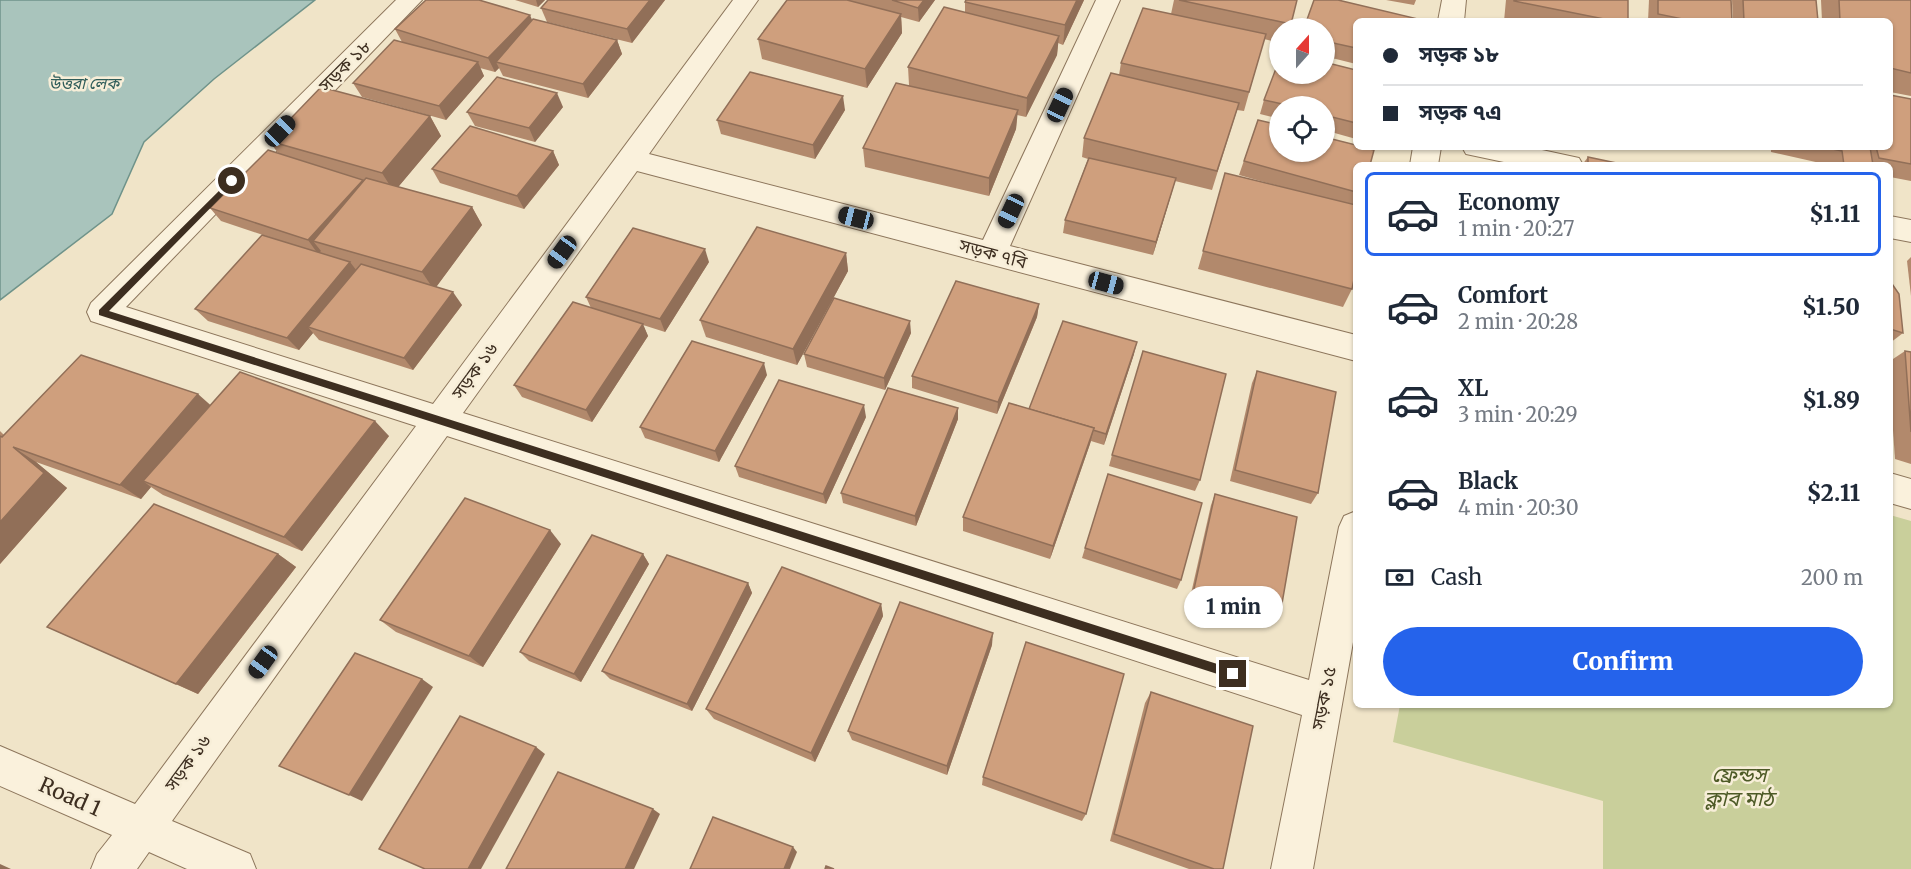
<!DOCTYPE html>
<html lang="en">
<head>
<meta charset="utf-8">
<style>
	:root { --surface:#fff; --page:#f6f6f7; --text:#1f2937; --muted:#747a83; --line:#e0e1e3; --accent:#2563eb }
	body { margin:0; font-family:Merriweather,"Noto Sans Bengali",serif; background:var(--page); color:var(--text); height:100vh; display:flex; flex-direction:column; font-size:22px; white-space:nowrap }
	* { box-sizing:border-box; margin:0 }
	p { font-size:20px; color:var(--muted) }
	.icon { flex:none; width:33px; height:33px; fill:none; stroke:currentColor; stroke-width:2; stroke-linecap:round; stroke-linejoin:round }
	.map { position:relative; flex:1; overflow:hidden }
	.side { position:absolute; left:1353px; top:162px; width:540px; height:546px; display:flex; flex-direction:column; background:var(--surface); border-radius:9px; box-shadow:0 2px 4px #0004 }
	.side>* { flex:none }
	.guide { position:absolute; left:1353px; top:18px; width:540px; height:132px; border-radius:9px; box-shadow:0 2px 4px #0004; display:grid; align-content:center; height:132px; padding:0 30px; background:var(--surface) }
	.needle { width:39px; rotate:21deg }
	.fabs { position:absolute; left:1269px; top:18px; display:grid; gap:12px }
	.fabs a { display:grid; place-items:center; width:66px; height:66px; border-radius:50%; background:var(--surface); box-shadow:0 2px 4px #0004; font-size:30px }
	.end { position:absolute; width:27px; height:27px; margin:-14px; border:8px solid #3d2e20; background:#fff; box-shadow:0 0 0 3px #fff }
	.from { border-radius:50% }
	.bubble { position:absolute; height:42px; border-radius:21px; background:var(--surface); box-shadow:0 2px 4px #0004; font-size:20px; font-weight:800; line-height:42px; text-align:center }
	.car { position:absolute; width:18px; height:36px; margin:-18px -9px; border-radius:8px; box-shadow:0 0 4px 2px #0007; background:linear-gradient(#222 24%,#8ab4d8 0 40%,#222 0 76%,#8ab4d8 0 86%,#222 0) }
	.guide b { display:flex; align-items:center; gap:21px; height:57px; font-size:22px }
	.guide b+b { border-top:2px solid var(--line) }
	.guide i { width:15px; height:15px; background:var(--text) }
	ul { padding:10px 0 0; list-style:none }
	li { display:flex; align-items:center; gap:18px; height:84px; margin:0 12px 9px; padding:0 18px; border:3px solid transparent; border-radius:9px }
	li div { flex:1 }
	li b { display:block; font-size:22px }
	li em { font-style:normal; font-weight:800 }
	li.on { border-color:var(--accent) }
	li>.icon { width:54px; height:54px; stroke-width:1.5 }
	.pay { display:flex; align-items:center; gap:15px; height:66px; padding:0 30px; font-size:22px }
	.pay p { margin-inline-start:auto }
	.cta { display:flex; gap:12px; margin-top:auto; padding:12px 30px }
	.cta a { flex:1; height:69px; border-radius:36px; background:var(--accent); color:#fff; font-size:24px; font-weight:800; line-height:69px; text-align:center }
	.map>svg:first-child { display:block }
	.green { fill:#c9cf9b }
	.water { fill:#a9c4bc; stroke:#6f938a; stroke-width:1.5 }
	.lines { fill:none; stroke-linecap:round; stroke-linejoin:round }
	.street-casing { stroke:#8d765c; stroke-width:2 }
	.street { fill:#faf1dc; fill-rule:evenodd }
	.wall { fill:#b2896c }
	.shaded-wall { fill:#916f58 }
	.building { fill:#cf9f7d; stroke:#916f58; stroke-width:1.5 }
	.route { fill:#3d2e20 }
	.labels { text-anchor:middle; stroke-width:5; stroke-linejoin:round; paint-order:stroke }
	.far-water-label { font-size:16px; font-style:italic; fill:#2f5d5a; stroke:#f7eed8 }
	.street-label { font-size:18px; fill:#3d2e20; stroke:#f7eed8 }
	.near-park-label { font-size:21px; font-style:italic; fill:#4d5a26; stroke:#f7eed8 }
	.near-street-label { font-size:21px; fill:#3d2e20; stroke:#f7eed8 }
</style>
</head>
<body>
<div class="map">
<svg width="1911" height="869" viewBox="0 0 1911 869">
	<rect width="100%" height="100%" fill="#f0e4c8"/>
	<!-- green -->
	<path class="green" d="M1890 515 1911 521V869H1603V801L1393 742 1400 705H1890Z"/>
	<!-- water -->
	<path class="water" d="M0 0H315L214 79 144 142 112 214 0 300Z"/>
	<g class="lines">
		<defs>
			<g id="street">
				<path d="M396 0H422L126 307 433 404 733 0H758L649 154 983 240 1096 0H1120L1010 246 1356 335V361L637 171 463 413 1309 680 1339 527 1344 516 1356 511V625L1313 869H1271L1302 715 447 436 172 821 250 854 256 869H187L149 852 137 869H91L97 854 112 835 0 786V746L135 804 416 426 91 321 87 312 91 303Z"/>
				<path d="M1442 0H1466L1464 21H1438Z"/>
				<path d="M1413 147H1441L1438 165H1410Z"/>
				<path d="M1462 147H1528L1579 158 1583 165H1518L1466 154Z"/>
				<path d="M1890 216 1911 220V242L1890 238Z"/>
				<path d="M1890 473 1911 479V509L1890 503Z"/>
			</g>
		</defs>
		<!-- street casing -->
		<use href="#street" class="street-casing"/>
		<!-- street -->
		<use href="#street" class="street"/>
	</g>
	<!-- wall -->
	<g class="wall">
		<path d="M515 0H545L538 7Z"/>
		<path d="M548 0H665L632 43 547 22 541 8Z"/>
		<path d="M787 0H935L919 22 901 17 902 33 867 88 762 59 758 39Z"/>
		<path d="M1084 0 1063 45 1058 43 1057 55 1026 117 1017 115 1016 129 989 196 865 167 863 148 909 85 908 67 965 12V2Z"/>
		<path d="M1174 0H1297L1289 28H1280V43L1264 39 1244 111 1237 110 1212 190 1175 181 1153 255 1063 233 1065 220 1088 159 1082 157 1084 138 1119 75 1121 63 1171 14Z"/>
		<path d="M1386 0H1416L1414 5Z"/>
		<path d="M1506 0H1628V21H1504Z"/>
		<path d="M1649 0H1731L1732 21H1648Z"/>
		<path d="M1732 0H1816L1818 21H1733Z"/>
		<path d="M1821 0H1911V96L1890 92V21H1822Z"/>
		<path d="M532 20 617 40 622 54 588 98 503 76 499 68 495 72 480 68 484 76 446 120 362 97 353 83 402 42 395 29Z"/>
		<path d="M1356 21V64L1324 56V28Z"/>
		<path d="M1356 70V139L1324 130V106H1280V119L1260 114 1264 100Z"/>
		<path d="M1911 99V181L1890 177V165H1829L1771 152V147H1890Z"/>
		<path d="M563 107 535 142 475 126 467 112Z"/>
		<path d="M845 110 815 159 721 134 717 120Z"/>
		<path d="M430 116 441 136 398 187 472 207 482 225 436 287 462 305 413 370 319 340 313 333 299 350 208 321 195 309 275 239 221 221 210 208 278 153 269 141Z"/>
		<path d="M1258 120 1356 165V270L1352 289 1343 307 1198 269 1220 192 1286 188 1239 175Z"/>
		<path d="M553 151 559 165 524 209 440 183 432 169Z"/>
		<path d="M1588 157 1626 165H1582Z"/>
		<path d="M846 253 848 271 797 365 706 337 700 320Z"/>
		<path d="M1911 257V296L1907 261Z"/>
		<path d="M709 262 665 332 643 325 648 336 592 422 522 397 514 385 591 308 586 297Z"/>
		<path d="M1890 281 1903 333 1890 343Z"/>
		<path d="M1039 304 1037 317 997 414 912 388V376Z"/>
		<path d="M911 333 885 390 807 367 804 354Z"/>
		<path d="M1905 351 1911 352V464L1895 459 1890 387V361Z"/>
		<path d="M1134 354 1104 445 1091 441 1050 559 963 531V517L1029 409Z"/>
		<path d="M1257 371 1318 493 1311 504 1230 481 1252 383Z"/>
		<path d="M767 375 719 462 645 438 640 427Z"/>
		<path d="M210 405 389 436 302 551 163 495 151 487 141 499 36 462 67 488 0 564V431L4 435Z"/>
		<path d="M958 408V419L916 526 843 503 841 493Z"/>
		<path d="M866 417 826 504 739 477 735 466Z"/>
		<path d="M1112 455 1200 480 1195 491 1109 466Z"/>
		<path d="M1215 494 1280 615 1273 624 1190 598 1211 505Z"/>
		<path d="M561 544 483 667 396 632 380 620Z"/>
		<path d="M1085 548 1181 580 1177 589 1082 558Z"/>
		<path d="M278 554 296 567 198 694 47 627Z"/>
		<path d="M643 554 649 564 581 682 529 661 520 652Z"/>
		<path d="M748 583 752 593 692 711 610 679 602 671Z"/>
		<path d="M881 604 883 616 815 762 714 719 706 709Z"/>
		<path d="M992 645 947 775 852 740 848 731Z"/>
		<path d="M1151 692 1223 869H1189L1110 841 1145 703Z"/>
		<path d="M983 777 1086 814 1082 821 982 785Z"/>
	</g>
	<!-- shaded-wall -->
	<g class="shaded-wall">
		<path d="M536 0H545L538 7Z"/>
		<path d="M650 0H665L632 43 627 29Z"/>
		<path d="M924 0H935L919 22 918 8Z"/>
		<path d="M1077 0H1084L1063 45 1065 25Z"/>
		<path d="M901 14 902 33 867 88 865 69Z"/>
		<path d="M530 15 536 29 496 62 499 68 495 72 488 58Z"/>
		<path d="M1059 36 1057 55 1026 117 1027 98Z"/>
		<path d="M617 40 622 54 588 98 583 84Z"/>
		<path d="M478 62 484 76 446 120 439 106Z"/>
		<path d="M557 93 563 107 535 142 529 128Z"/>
		<path d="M843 96 845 110 815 159 813 145Z"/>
		<path d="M1018 110 1016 129 989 196V178Z"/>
		<path d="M430 116 441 136 394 192 382 173Z"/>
		<path d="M553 151 559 165 524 209 517 196Z"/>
		<path d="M1176 178 1172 192 1153 255 1156 242Z"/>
		<path d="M363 180 372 194 313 241 321 251 318 254 308 240Z"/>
		<path d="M472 207 482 225 434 290 422 272Z"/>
		<path d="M705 249 709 262 665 332 660 319Z"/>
		<path d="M846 253 848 271 797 365 793 349Z"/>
		<path d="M350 262 360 275 308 327 313 333 299 350 287 338Z"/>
		<path d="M453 292 462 305 413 370 404 358Z"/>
		<path d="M1039 304 1037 317 997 414 998 402Z"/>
		<path d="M910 321 911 333 885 390 884 378Z"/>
		<path d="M643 324 648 336 592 422 586 410Z"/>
		<path d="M1137 342 1134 354 1104 445 1106 434Z"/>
		<path d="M764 363 767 375 719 462 715 451Z"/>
		<path d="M198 394 216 410 143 481 151 487 141 499 120 485Z"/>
		<path d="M864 405 866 417 826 504 823 494Z"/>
		<path d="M958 408V419L916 526 915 516Z"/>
		<path d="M375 421 389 436 302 551 284 537Z"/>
		<path d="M1094 428 1090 444 1050 559 1053 546Z"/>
		<path d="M13 447 36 462 67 488 0 564V522Z"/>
		<path d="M550 530 561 544 483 667 469 656Z"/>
		<path d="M278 554 296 567 198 694 176 684Z"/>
		<path d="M643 554 649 564 581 682 574 674Z"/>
		<path d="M748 583 752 593 692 711 687 704Z"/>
		<path d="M881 604 883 616 815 762 811 753Z"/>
		<path d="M993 633 992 645 947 775V766Z"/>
		<path d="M422 679 433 687 362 801 349 795Z"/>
		<path d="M536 747 545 754 481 869H468Z"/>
		<path d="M653 809 660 814 634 869H625Z"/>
		<path d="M793 847 797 852 790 869H784Z"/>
		<path d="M0 864 11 869H0Z"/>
	</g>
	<!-- building -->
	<g class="building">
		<path d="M426 0H479L530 15 488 58 395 29Z"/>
		<path d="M548 0H650L627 29 541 8Z"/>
		<path d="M787 0H847L901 14 865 69 758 39Z"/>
		<path d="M892 0H924L918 8Z"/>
		<path d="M966 0H1077L1065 25 965 2Z"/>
		<path d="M1179 0H1297L1291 24Z"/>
		<path d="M1314 0H1338L1418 19V21H1356V48L1324 41V28H1304Z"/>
		<path d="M1514 0H1628V21H1614L1514 1Z"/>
		<path d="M1658 0H1731L1732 21H1692L1658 14Z"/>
		<path d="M1743 0H1816L1818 21H1744Z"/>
		<path d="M1839 0H1911V73L1890 68V21H1840Z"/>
		<path d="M944 7 1059 36 1027 98 908 67Z"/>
		<path d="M1143 8 1266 34 1249 92 1121 63Z"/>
		<path d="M533 19 617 40 583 84 496 62Z"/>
		<path d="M394 40 478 62 439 106 353 83Z"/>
		<path d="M1280 58V74H1324V62L1356 70V123L1324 115V106H1291L1264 100Z"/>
		<path d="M750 72 843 96 813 145 717 120Z"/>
		<path d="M1111 73 1239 103 1217 171 1084 138Z"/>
		<path d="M497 77 557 93 529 128 467 112Z"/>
		<path d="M896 83 1018 110 989 178 863 148Z"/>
		<path d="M321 87 430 116 382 173 269 141Z"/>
		<path d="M1890 95 1911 99V164L1879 158 1876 147H1890Z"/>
		<path d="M1258 120 1280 125V152H1324V137L1356 145V147H1362L1374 150 1370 165H1356V192L1244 161Z"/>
		<path d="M470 126 553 151 517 196 432 169Z"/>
		<path d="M1823 147H1870L1873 165H1844L1842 151Z"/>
		<path d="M268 150 363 180 308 240 210 208Z"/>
		<path d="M1588 157 1626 165H1588Z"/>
		<path d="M1089 158 1176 178 1156 242 1065 220Z"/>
		<path d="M1225 173 1356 205V270L1352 289 1203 251Z"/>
		<path d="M366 178 472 207 422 272 313 241Z"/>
		<path d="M757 227 846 253 793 349 700 320Z"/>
		<path d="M633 228 705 249 660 319 586 297Z"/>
		<path d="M262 235 350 262 287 338 195 309Z"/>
		<path d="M361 264 453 292 404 358 308 327Z"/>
		<path d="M956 281 1039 304 998 402 912 376Z"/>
		<path d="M1890 281 1899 294 1903 333 1890 329Z"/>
		<path d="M834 298 910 321 884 378 804 354Z"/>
		<path d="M573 302 643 324 586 410 514 385Z"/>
		<path d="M1063 321 1137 342 1106 434 1093 430 1094 428 1029 409Z"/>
		<path d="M692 341 764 363 715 451 640 427Z"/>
		<path d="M1143 351 1226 374 1200 480 1112 455Z"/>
		<path d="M1905 351 1911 352V432Z"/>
		<path d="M81 355 198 394 120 485 13 447 44 473 0 522V436L2 437Z"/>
		<path d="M1257 371 1336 392 1318 493 1235 470Z"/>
		<path d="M240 372 375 421 284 537 143 481Z"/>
		<path d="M779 380 864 405 823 494 735 466Z"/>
		<path d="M888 388 958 408 915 516 841 493Z"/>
		<path d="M1009 403 1094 428 1053 546 963 517Z"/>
		<path d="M1108 474 1202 503 1181 580 1085 548Z"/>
		<path d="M1215 494 1297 517 1280 615 1194 589Z"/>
		<path d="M465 498 550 530 469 656 380 620Z"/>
		<path d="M154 504 278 554 176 684 47 627Z"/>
		<path d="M592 535 643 554 574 674 520 652Z"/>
		<path d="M667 555 748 583 687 704 602 671Z"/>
		<path d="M782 567 881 604 811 753 706 709Z"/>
		<path d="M900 602 993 633 947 766 848 731Z"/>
		<path d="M1026 642 1124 674 1086 814 983 777Z"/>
		<path d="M355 653 422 679 349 795 279 766Z"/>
		<path d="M1151 692 1253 726 1223 869H1214L1114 834Z"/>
		<path d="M460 716 536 747 468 869H425L379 849Z"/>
		<path d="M558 772 653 809 625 869H506Z"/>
		<path d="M713 817 793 847 784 869H690Z"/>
		<path d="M826 866 834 869H825Z"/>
	</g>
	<!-- route -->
	<path class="route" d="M232 178 236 181 235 183 109 311 1233 669 1237 670V678L1233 679 99 315V310Z"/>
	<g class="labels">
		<!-- far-water labels -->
		<g class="far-water-label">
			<text x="84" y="89">উত্তরা লেক</text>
		</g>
		<!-- street labels -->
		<g class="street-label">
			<text transform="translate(345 66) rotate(-45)" y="6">সড়ক ১৮</text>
			<text transform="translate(993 254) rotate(15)" y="6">সড়ক ৭বি</text>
			<text transform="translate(475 371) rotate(-54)" y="6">সড়ক ১৬</text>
			<text transform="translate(1324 698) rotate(-79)" y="6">সড়ক ১৫</text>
			<text transform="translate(188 763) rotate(-54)" y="6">সড়ক ১৬</text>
		</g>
		<!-- near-park labels -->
		<g class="near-park-label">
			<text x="1739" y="782">ফ্রেন্ডস<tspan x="1739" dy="24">ক্লাব মাঠ</tspan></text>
		</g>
		<!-- near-street labels -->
		<g class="near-street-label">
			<text transform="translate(70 797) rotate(24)" y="7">Road 1</text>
		</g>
	</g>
</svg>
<div class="fabs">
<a><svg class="needle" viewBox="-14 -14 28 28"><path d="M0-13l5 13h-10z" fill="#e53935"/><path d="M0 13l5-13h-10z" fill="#747a83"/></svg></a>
<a><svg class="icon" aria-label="locate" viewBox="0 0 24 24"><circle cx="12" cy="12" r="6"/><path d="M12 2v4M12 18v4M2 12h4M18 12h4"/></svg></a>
</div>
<i class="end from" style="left:232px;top:181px"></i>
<i class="end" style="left:1233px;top:674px"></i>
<div class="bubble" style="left:1184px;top:586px;width:99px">1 min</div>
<i class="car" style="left:1060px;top:105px;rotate:25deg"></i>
<i class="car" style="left:280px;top:131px;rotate:44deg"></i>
<i class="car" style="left:1011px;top:211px;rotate:205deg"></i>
<i class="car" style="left:856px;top:218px;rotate:284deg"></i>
<i class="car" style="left:562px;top:252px;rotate:216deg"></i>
<i class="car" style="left:1106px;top:283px;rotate:105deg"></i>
<i class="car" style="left:263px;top:662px;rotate:216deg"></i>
<div class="guide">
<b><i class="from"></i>সড়ক ১৮</b>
<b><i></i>সড়ক ৭এ</b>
</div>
<section class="side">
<ul>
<li class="on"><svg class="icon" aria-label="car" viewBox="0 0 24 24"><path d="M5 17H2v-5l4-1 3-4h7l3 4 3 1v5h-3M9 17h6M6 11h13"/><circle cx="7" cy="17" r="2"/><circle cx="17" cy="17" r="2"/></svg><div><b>Economy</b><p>1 min · 20:27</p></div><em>$1.11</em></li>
<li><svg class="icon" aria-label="car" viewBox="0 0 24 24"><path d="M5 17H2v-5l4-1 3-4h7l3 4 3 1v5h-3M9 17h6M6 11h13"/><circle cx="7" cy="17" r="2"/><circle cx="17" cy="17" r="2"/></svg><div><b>Comfort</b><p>2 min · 20:28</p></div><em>$1.50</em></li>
<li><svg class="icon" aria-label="car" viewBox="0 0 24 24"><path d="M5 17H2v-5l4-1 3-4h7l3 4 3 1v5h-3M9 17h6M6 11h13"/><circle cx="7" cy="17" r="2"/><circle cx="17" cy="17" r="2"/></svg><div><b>XL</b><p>3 min · 20:29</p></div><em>$1.89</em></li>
<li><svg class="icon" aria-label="car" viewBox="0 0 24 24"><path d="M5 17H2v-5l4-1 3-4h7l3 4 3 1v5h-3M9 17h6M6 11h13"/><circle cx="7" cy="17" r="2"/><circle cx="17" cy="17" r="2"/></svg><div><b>Black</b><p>4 min · 20:30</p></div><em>$2.11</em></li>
</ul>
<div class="pay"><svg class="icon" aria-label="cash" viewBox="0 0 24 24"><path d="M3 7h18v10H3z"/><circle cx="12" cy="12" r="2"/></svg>Cash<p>200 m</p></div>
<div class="cta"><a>Confirm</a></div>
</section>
</div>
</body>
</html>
